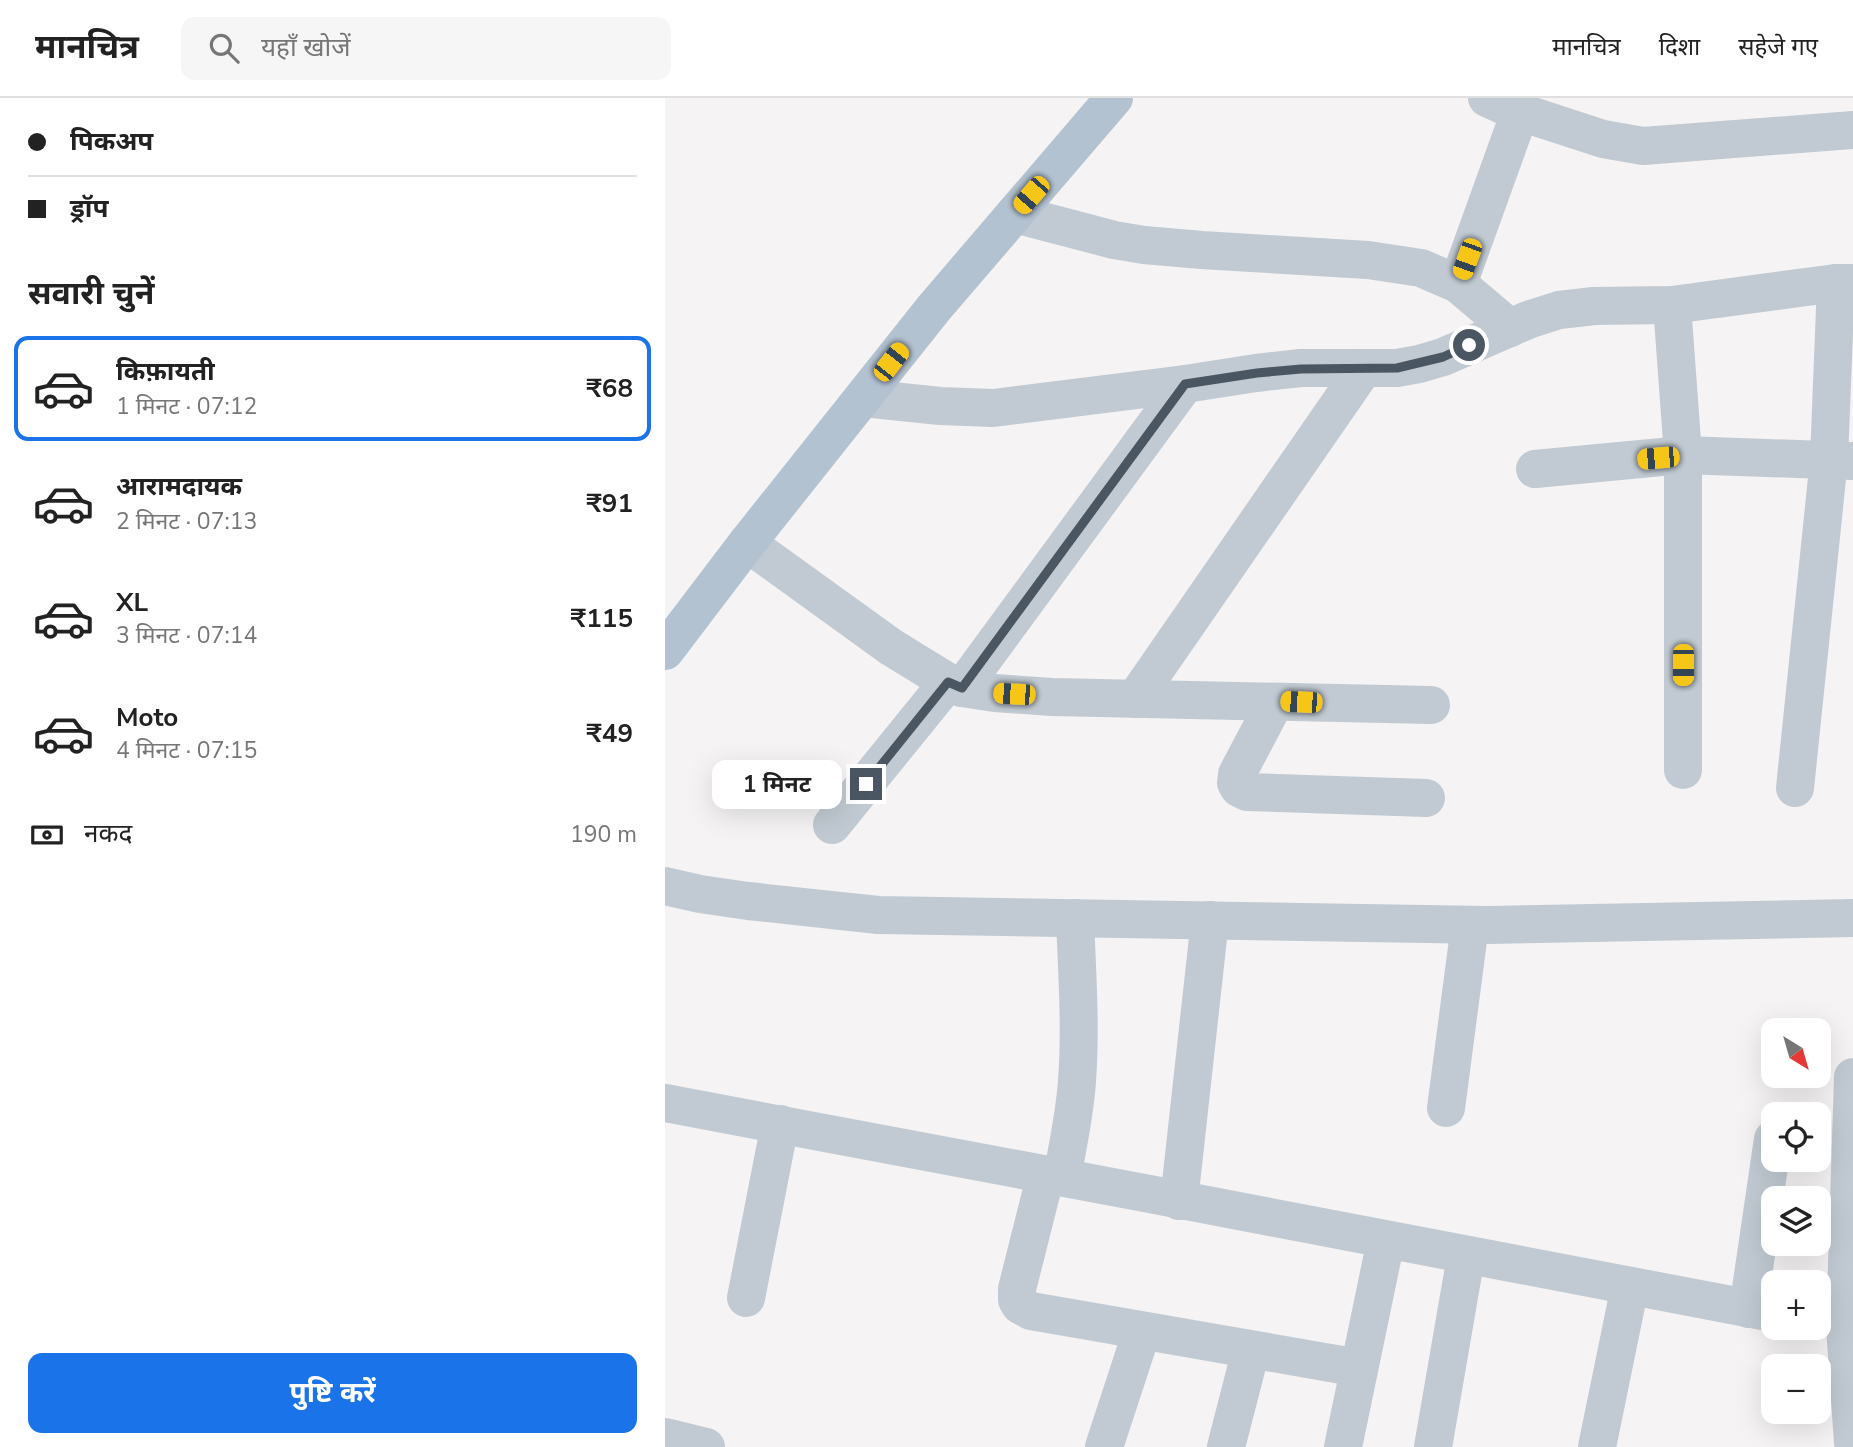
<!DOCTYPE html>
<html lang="hi">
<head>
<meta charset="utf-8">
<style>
	:root { --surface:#fff; --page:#f6f6f6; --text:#222; --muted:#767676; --line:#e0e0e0; --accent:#1a73e8 }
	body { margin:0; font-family:"Nunito Sans","Noto Sans Devanagari",sans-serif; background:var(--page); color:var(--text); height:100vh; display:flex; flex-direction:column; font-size:26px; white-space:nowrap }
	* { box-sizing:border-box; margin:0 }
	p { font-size:23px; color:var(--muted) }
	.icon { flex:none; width:38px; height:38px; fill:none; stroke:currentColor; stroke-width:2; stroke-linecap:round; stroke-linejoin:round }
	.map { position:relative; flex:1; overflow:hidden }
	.panel { display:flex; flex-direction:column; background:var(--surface); width:665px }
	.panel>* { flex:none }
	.hud { display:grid; align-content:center; height:154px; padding:0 28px; background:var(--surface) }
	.needle { width:46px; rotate:143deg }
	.tools { position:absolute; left:1096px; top:920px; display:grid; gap:14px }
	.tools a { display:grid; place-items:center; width:70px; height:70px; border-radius:14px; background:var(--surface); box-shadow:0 7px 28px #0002; font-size:35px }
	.end { position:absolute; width:32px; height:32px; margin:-16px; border:9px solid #4a5661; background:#fff; box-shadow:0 0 0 4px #fff }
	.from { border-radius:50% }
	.bubble { position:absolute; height:49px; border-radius:14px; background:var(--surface); box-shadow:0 7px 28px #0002; font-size:23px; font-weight:700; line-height:49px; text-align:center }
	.car { position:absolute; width:21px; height:42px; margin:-21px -10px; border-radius:9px; box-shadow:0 0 5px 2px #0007; background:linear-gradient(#f5c518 24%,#345 0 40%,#f5c518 0 76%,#345 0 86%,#f5c518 0) }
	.hud b { display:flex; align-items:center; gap:24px; height:66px; font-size:26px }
	.hud b+b { border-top:2px solid var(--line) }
	.hud i { width:18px; height:18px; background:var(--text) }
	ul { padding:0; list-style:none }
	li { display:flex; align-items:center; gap:21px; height:105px; margin:0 14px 10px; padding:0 14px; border:4px solid transparent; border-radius:14px }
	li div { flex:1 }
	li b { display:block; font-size:26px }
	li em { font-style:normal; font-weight:700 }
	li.on { border-color:var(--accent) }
	li>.icon { width:63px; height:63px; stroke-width:1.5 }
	h2 { padding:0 28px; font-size:32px; line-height:84px }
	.pay { display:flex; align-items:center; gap:18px; height:77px; padding:0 28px; font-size:26px }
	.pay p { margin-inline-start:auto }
	.cta { display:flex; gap:14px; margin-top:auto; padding:14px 28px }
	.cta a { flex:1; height:80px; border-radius:14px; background:var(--accent); color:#fff; font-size:28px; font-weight:700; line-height:80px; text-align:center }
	header { display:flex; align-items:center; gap:42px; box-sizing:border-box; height:98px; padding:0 35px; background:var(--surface); border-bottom:2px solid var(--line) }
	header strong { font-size:33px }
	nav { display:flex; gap:38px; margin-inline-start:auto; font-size:24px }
	.search { width:490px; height:63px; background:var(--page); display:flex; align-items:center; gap:18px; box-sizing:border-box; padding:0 24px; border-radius:14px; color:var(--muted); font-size:26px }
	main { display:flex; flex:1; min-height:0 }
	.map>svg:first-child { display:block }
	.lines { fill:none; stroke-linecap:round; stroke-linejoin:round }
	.minor { stroke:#c1cad2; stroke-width:38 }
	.major { stroke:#b3c2d1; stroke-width:38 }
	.route { stroke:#4a5661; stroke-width:9 }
</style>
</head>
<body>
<header>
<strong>मानचित्र</strong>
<div class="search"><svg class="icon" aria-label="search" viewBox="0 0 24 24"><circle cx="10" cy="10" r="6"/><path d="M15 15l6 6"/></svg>यहाँ खोजें</div>
<nav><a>मानचित्र</a><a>दिशा</a><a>सहेजे गए</a></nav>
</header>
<main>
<section class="panel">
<div class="hud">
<b><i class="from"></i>पिकअप</b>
<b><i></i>ड्रॉप</b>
</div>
<h2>सवारी चुनें</h2>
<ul>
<li class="on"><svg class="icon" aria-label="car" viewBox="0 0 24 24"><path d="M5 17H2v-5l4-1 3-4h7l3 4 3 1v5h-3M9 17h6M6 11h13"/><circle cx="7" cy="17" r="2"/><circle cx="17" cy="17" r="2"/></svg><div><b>किफ़ायती</b><p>1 मिनट · 07:12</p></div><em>₹68</em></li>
<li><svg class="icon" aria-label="car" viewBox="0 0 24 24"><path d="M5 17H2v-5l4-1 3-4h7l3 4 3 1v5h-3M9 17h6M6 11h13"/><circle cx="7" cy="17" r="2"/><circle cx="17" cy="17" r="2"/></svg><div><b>आरामदायक</b><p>2 मिनट · 07:13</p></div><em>₹91</em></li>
<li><svg class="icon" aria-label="car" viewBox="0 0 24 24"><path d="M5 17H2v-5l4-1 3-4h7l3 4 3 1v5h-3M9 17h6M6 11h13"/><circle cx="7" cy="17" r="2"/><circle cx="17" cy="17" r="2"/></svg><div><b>XL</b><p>3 मिनट · 07:14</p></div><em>₹115</em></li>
<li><svg class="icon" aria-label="car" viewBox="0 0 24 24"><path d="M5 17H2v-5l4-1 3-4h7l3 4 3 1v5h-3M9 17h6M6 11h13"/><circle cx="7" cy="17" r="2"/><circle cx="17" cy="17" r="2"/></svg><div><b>Moto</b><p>4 मिनट · 07:15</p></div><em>₹49</em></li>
</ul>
<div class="pay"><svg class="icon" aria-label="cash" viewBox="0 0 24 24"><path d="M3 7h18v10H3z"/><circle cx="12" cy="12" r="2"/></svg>नकद<p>190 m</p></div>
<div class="cta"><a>पुष्टि करें</a></div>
</section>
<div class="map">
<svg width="1188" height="1349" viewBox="0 0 1188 1349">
	<rect width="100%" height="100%" fill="#f5f3f3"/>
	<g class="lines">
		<!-- minor -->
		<g class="minor">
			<path d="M822 0 846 11 938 41 978 48 1188 32"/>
			<path d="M350 116 449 142 479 147 537 152 703 162 756 170 793 186 845 230"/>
			<path d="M793 186 855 14"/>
			<path d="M1007 207 1018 357V672"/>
			<path d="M198 300 275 308 328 310 520 286 591 275 636 270H732L754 266 778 259 863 222 894 212 929 208 1007 207 1171 185H1188"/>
			<path d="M870 371 1018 357 1188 363"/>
			<path d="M82 445 226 549 283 584 297 590 330 595 387 599 766 607"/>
			<path d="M297 590 520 286"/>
			<path d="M470 601 699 270"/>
			<path d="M610 604 572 676 571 685 574 690 582 694 761 700"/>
			<path d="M1130 690 1164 361 1171 185"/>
			<path d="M167 727 283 584"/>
			<path d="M0 788 35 796 83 803 213 817 823 827 1188 820"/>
			<path d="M1188 979 1180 1229 1188 1345"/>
			<path d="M0 1005C370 1073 738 1145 1108 1215"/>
			<path d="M781 1010 805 827"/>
			<path d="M381 1076 352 1191V1202L355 1207 366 1213 694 1270"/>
			<path d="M397 1079C403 1047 410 1015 412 983 416 929 412 874 410 820"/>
			<path d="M514 1103 545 822"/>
			<path d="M81 1200 115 1026"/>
			<path d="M1083 1211 1108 1041"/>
			<path d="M0 1339 41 1349"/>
			<path d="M439 1349 477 1233"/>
			<path d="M561 1349 586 1252"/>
			<path d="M678 1349 721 1142"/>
			<path d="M768 1349 801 1158"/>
			<path d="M932 1349 965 1188"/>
		</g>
		<!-- major -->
		<path class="major" d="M0 553 82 445 269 210 449 0"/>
	</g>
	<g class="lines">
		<!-- route -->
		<path class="route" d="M201 686 283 584 297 590 520 286 592 275 636 271 732 270 778 259 804 247"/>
	</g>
</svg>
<div class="tools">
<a><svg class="needle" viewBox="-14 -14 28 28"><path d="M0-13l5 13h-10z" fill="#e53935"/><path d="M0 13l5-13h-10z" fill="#767676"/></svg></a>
<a><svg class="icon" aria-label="locate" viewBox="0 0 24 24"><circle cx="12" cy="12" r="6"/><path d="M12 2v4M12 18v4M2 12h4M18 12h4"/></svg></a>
<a><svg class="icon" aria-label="layers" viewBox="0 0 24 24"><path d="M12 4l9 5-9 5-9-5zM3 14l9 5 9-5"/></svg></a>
<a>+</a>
<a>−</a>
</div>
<i class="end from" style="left:804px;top:247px"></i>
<i class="end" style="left:201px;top:686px"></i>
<div class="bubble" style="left:47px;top:662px;width:130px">1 मिनट</div>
<i class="car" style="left:366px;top:97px;rotate:221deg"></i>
<i class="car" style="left:802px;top:161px;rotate:200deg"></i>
<i class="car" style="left:226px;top:264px;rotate:38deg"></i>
<i class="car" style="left:993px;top:360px;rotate:265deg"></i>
<i class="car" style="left:1018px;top:567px;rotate:180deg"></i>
<i class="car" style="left:349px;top:596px;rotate:273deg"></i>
<i class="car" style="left:636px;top:604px;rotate:272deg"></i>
</div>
</main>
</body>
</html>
